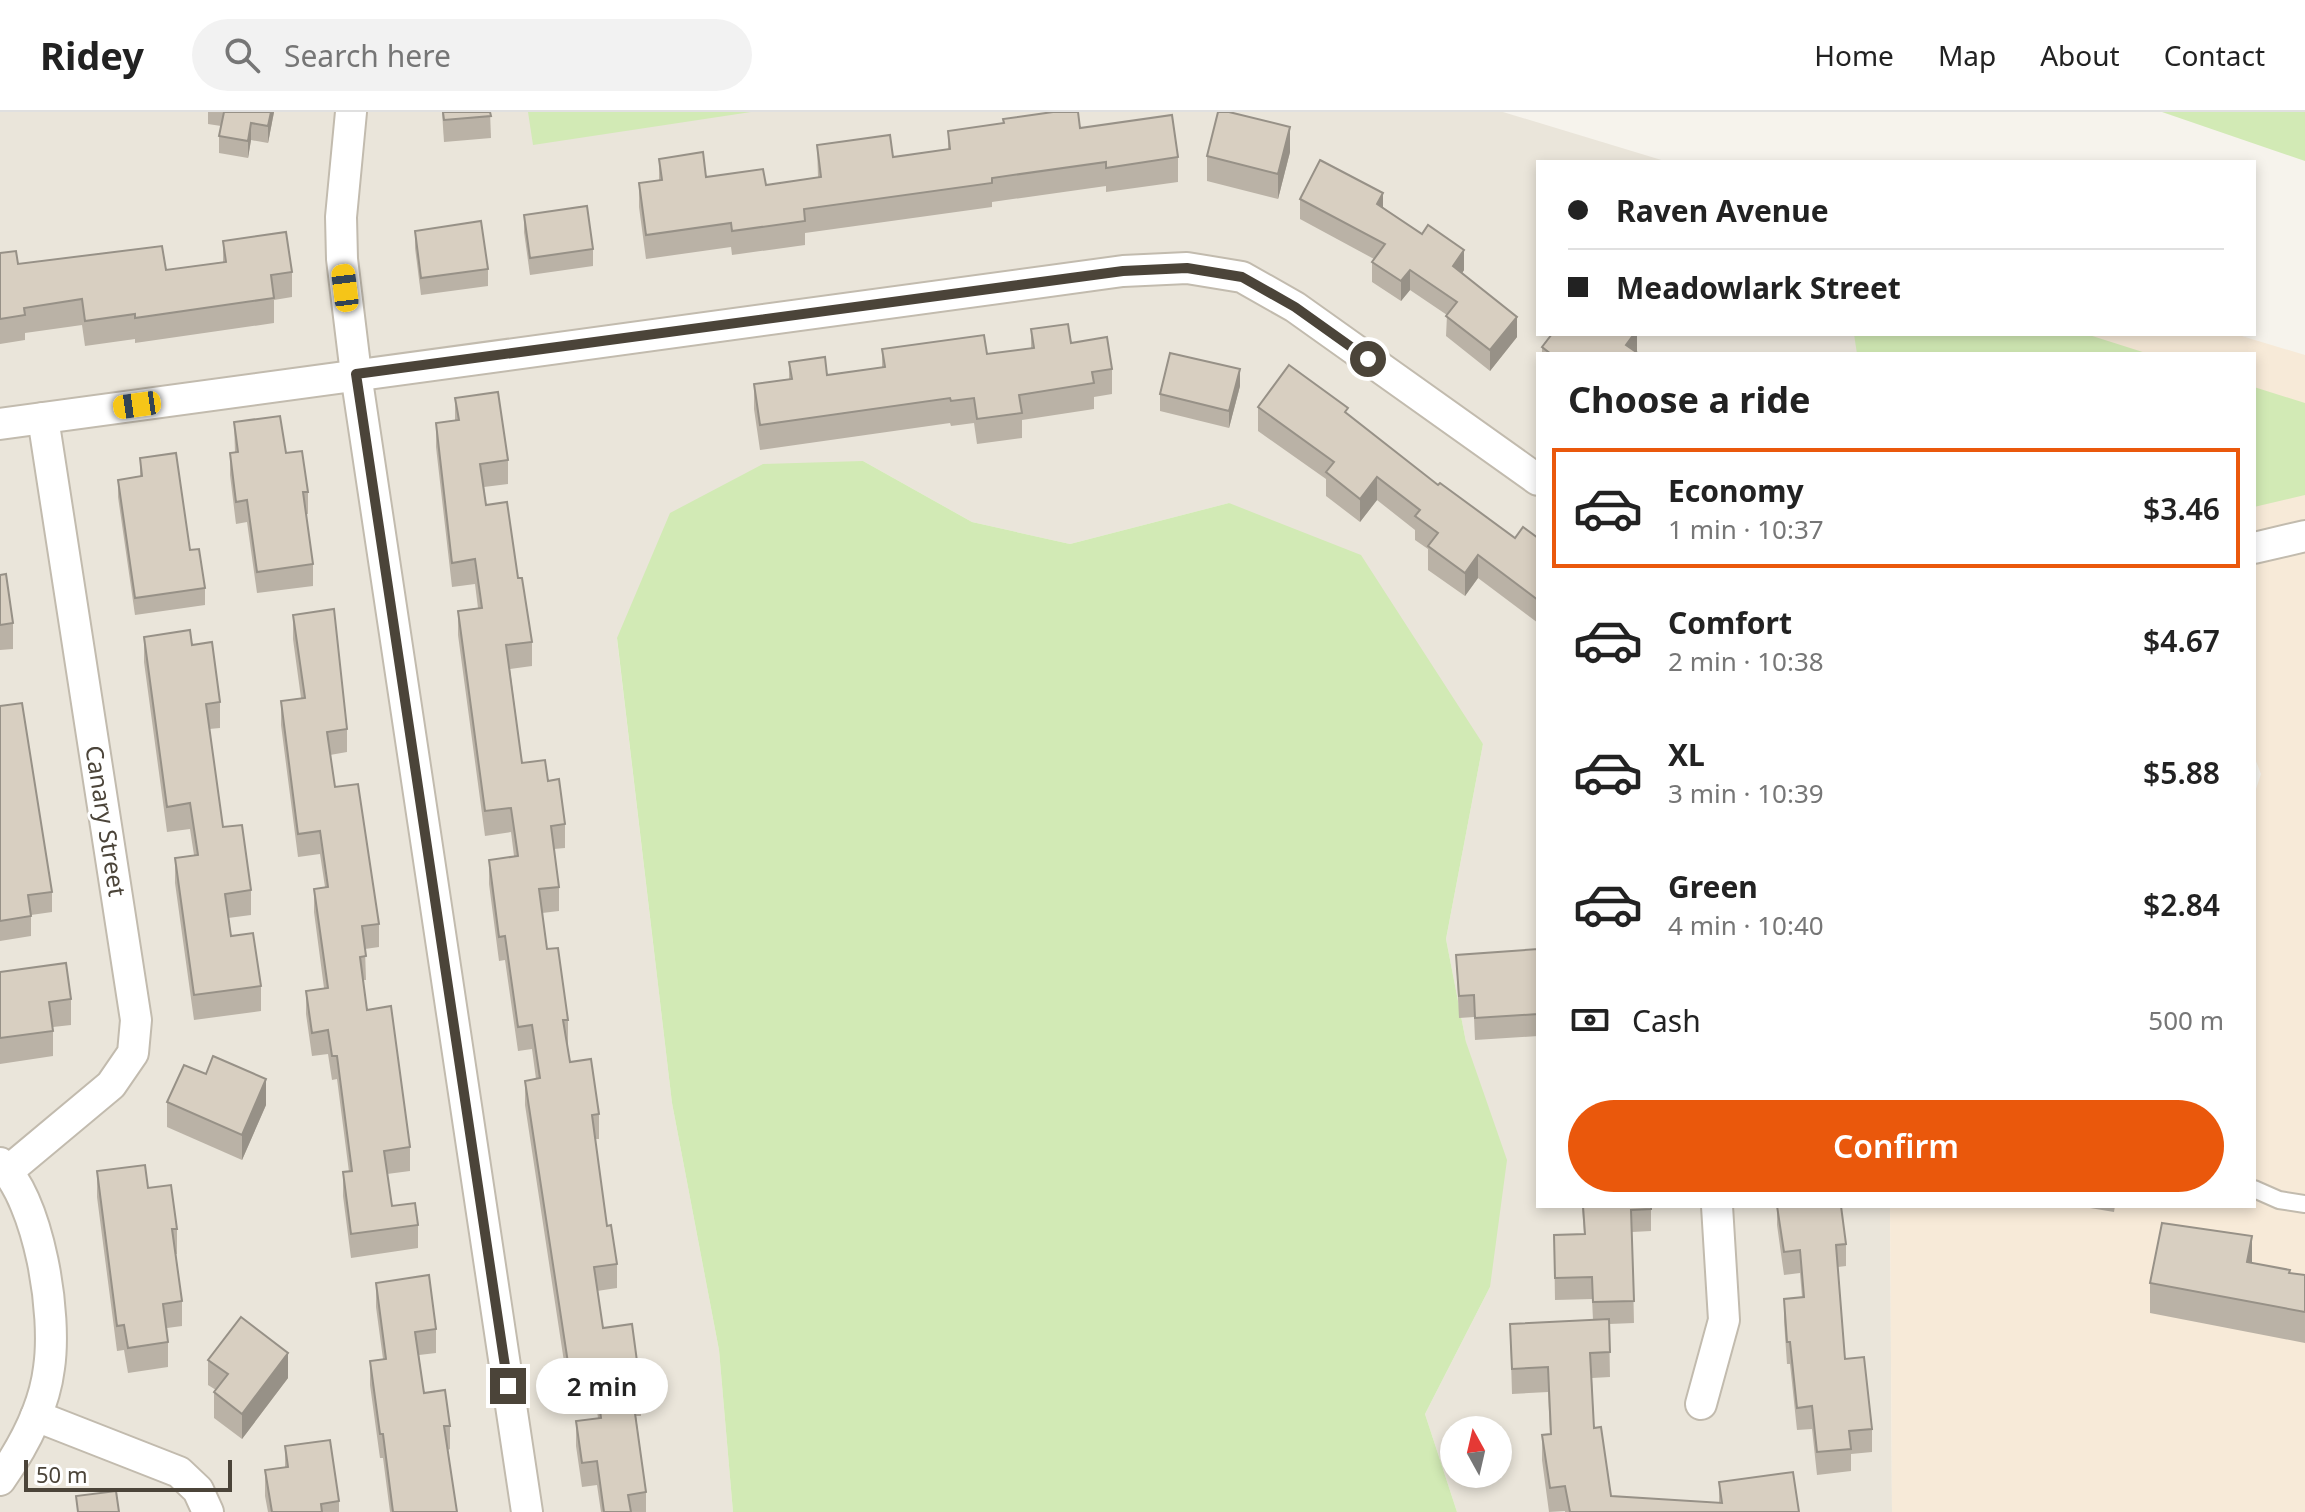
<!DOCTYPE html>
<html lang="en">
<head>
<meta charset="utf-8">
<style>
	:root { --surface:#fff; --page:#f2f2f2; --text:#222; --muted:#767676; --line:#e0e0e0; --accent:#ea580c }
	body { margin:0; font-family:"Noto Sans",sans-serif; background:var(--page); color:var(--text); height:100vh; display:flex; flex-direction:column; font-size:30px; white-space:nowrap }
	* { box-sizing:border-box; margin:0 }
	p { font-size:26px; color:var(--muted) }
	.icon { flex:none; width:44px; height:44px; fill:none; stroke:currentColor; stroke-width:2; stroke-linecap:round; stroke-linejoin:round }
	.map { position:relative; flex:1; overflow:hidden }
	.sheet { position:absolute; left:1536px; top:240px; width:720px; height:856px; display:flex; flex-direction:column; background:var(--surface); border-radius:0px; box-shadow:0 4px 12px #0003 }
	.sheet>* { flex:none }
	.banner { position:absolute; left:1536px; top:48px; width:720px; height:176px; border-radius:0px; box-shadow:0 4px 12px #0003; display:grid; align-content:center; height:176px; padding:0 32px; background:var(--surface) }
	.needle { width:52px; rotate:352deg }
	.tools { position:absolute; left:1440px; top:1304px; display:grid; gap:16px }
	.tools a { display:grid; place-items:center; width:72px; height:72px; border-radius:50%; background:var(--surface); box-shadow:0 4px 12px #0003; font-size:40px }
	.scale { position:absolute; left:24px; bottom:20px; width:208px; box-sizing:border-box; padding-left:8px; border:4px solid #4b4439; border-top:0; font-size:22px; line-height:28px; white-space:nowrap; color:#4b4439; -webkit-text-stroke:6px #fff; paint-order:stroke }
	.end { position:absolute; width:36px; height:36px; margin:-18px; border:10px solid #4b4439; background:#fff; box-shadow:0 0 0 4px #fff }
	.from { border-radius:50% }
	.bubble { position:absolute; height:56px; border-radius:28px; background:var(--surface); box-shadow:0 4px 12px #0003; font-size:26px; font-weight:600; line-height:56px; text-align:center }
	.car { position:absolute; width:24px; height:48px; margin:-24px -12px; border-radius:10px; box-shadow:0 0 6px 2px #0007; background:linear-gradient(#f5c518 24%,#345 0 40%,#f5c518 0 76%,#345 0 86%,#f5c518 0) }
	.banner b { display:flex; align-items:center; gap:28px; height:76px; font-size:30px }
	.banner b+b { border-top:2px solid var(--line) }
	.banner i { width:20px; height:20px; background:var(--text) }
	ul { padding:0; list-style:none }
	li { display:flex; align-items:center; gap:24px; height:120px; margin:0 16px 12px; padding:0 16px; border:4px solid transparent; border-radius:0px }
	li div { flex:1 }
	li b { display:block; font-size:30px }
	li em { font-style:normal; font-weight:600 }
	li.selected { border-color:var(--accent) }
	li>.icon { width:72px; height:72px; stroke-width:1.5 }
	h2 { padding:0 32px; font-size:36px; line-height:96px }
	.pay { display:flex; align-items:center; gap:20px; height:88px; padding:0 32px; font-size:30px }
	.pay p { margin-inline-start:auto }
	.primary-button { display:flex; gap:16px; margin-top:auto; padding:16px 32px }
	.primary-button a { flex:1; height:92px; border-radius:48px; background:var(--accent); color:#fff; font-size:32px; font-weight:600; line-height:92px; text-align:center }
	header { display:flex; align-items:center; gap:48px; box-sizing:border-box; height:112px; padding:0 40px; background:var(--surface); border-bottom:2px solid var(--line) }
	header strong { font-size:38px }
	nav { display:flex; gap:44px; margin-inline-start:auto; font-size:28px }
	.search { width:560px; height:72px; background:var(--page); display:flex; align-items:center; gap:20px; box-sizing:border-box; padding:0 28px; border-radius:44px; color:var(--muted); font-size:30px }
	.map>svg:first-child { display:block }
	.residential { fill:#eae5da; fill-rule:evenodd }
	.commercial { fill:#f7ead8 }
	.green { fill:#d2eab5 }
	.lines { fill:none; stroke-linecap:round; stroke-linejoin:round }
	.service-casing { stroke:#c2bbae; stroke-width:20 }
	.minor-casing { stroke:#c2bbae; stroke-width:34 }
	.service { stroke:#fff; stroke-width:16 }
	.minor { stroke:#fff; stroke-width:30 }
	.wall { fill:#bab2a6 }
	.shaded-wall { fill:#979187 }
	.building { fill:#d8cfc1; stroke:#979187; stroke-width:2 }
	.route { stroke:#4b4439; stroke-width:10 }
	.labels { text-anchor:middle; stroke-width:6; stroke-linejoin:round; paint-order:stroke }
	.street-label { font-size:24px; fill:#4b4439; stroke:#fff }
</style>
</head>
<body>
<header>
<strong>Ridey</strong>
<div class="search"><svg class="icon" aria-label="search" viewBox="0 0 24 24"><circle cx="10" cy="10" r="6"/><path d="M15 15l6 6"/></svg>Search here</div>
<nav><a>Home</a><a>Map</a><a>About</a><a>Contact</a></nav>
</header>
<div class="map">
<svg width="2305" height="1400" viewBox="0 0 2305 1400">
	<rect width="100%" height="100%" fill="#f6f3ec"/>
	<!-- residential -->
	<path class="residential" d="M0 0H1503L1668 50H1538V222H1882V242H1538V1094H1890L1892 1400H1457L1425 1302 1490 1175 1466 930 1446 827 1483 632 1229 391 1070 432 972 410 863 349 617 527 672 991 719 1238 733 1400H0ZM1454 1318H1498V1362H1454Z"/>
	<!-- commercial -->
	<path class="commercial" d="M1882 222H2235L2305 243V1400H1892L1890 1094H2254V683L2261 662 2254 644V242H1882Z"/>
	<!-- green -->
	<g class="green">
		<path d="M528 0H751L533 33Z"/>
		<path d="M2162 0H2305V49Z"/>
		<path d="M1854 222H2086L2149 242H1857Z"/>
		<path d="M2254 275 2305 291V383L2254 395Z"/>
		<path d="M863 349 972 410 1070 432 1229 391 1361 443 1483 632 1446 827 1466 930 1507 1048 1490 1175 1425 1302 1457 1400H733L719 1238 672 991 617 526 670 401 763 352Z"/>
	</g>
	<g class="lines">
		<defs>
			<path id="service" d="M2254 1077 2279 1088 2305 1092"/>
			<g id="minor">
				<path d="M351 0 341 105 342 147 356 262 527 1400"/>
				<path d="M0 312 1123 159 1187 156 1242 165 1295 195 1538 368"/>
				<path d="M2254 436 2305 424"/>
				<path d="M0 1051C40 1091 57 1202 49 1256 44 1297 24 1334 0 1368"/>
				<path d="M8 1059 111 973 133 941 136 908 43 306"/>
				<path d="M1701 1292 1724 1208 1717 1094"/>
				<path d="M36 1304 179 1360 198 1378 208 1400"/>
			</g>
		</defs>
		<!-- service casing -->
		<use href="#service" class="service-casing"/>
		<!-- minor casing -->
		<use href="#minor" class="minor-casing"/>
		<!-- service -->
		<use href="#service" class="service"/>
		<!-- minor -->
		<use href="#minor" class="minor"/>
	</g>
	<!-- wall -->
	<g class="wall">
		<path d="M208 0H274L268 31 251 28 248 46 219 41V24L221 14 208 12Z"/>
		<path d="M442 0H490L491 26 444 30Z"/>
		<path d="M1080 16 1178 45V70L1106 80V74L992 90V95L805 121V133L732 143 731 135 646 147 639 95V71L659 68V47L706 65 766 73 818 65 817 33 893 45 948 38V19Z"/>
		<path d="M1290 40 1278 87 1207 69V44Z"/>
		<path d="M1300 87 1383 95 1464 158 1462 161 1517 225 1490 259 1446 224 1447 203 1410 178 1401 189 1372 170V150L1374 147 1300 107Z"/>
		<path d="M524 103 593 137V154L530 163 524 120Z"/>
		<path d="M415 119 488 157V174L421 183 415 136Z"/>
		<path d="M223 129 292 160V185L274 188V211L135 231V227L85 234 82 213 25 221V228L0 232V141L18 152 166 158 223 150Z"/>
		<path d="M1031 217 1071 231 1112 257V282L1094 285V297L1022 308V326L977 332 974 311 951 314 950 311 760 338 754 297V272L789 267V250L827 263 882 255V237L987 242 1031 236Z"/>
		<path d="M1637 222V240L1639 242H1542V235Z"/>
		<path d="M1240 274 1229 316 1160 299V282Z"/>
		<path d="M455 286 508 348V372L484 375 486 393 518 466 532 530V554L510 557 522 651 548 669 565 712V736L554 737 559 775V799L542 801 547 837 568 908V932H567L570 950 599 1002V1027H595L607 1114 617 1152V1176L597 1179 603 1216 641 1279V1304H636L646 1380V1400H601L597 1373 582 1375 576 1334V1309L598 1306 593 1272 568 1276 525 993V969L536 967 532 937 518 939 505 848 499 849 489 772V748L514 744 511 720 485 724 458 523V499L478 496 475 472 452 475 436 335V311L455 308Z"/>
		<path d="M1258 295 1348 302 1438 373 1515 426H1538V511L1478 466 1465 484 1428 458V437L1415 428V418L1377 388 1360 410 1326 384V367L1258 319Z"/>
		<path d="M234 310 286 341 308 380V402H306L313 452V474L257 481 247 410 236 412 230 363V341H235Z"/>
		<path d="M140 346 190 438 205 476V493L135 503 118 385V368L140 364Z"/>
		<path d="M0 462 13 511V537L0 538Z"/>
		<path d="M293 503 347 617V640L330 643 335 675 379 812V835L365 837 366 868H363L367 898 410 1035V1059L387 1062 392 1094 418 1113V1136L351 1146 343 1084V1060H349L337 967 332 968 328 942 312 944 306 902V879L324 876 314 800V777L325 775 320 742 298 745 281 613V589L301 586 293 527Z"/>
		<path d="M144 525 192 533 220 590V616L209 617 223 715 251 778V803L228 806 231 824 261 874V899L194 908 175 771V746L194 743 190 717 167 720 144 550Z"/>
		<path d="M0 594 52 780V800L31 803V824L0 829Z"/>
		<path d="M1538 837V924L1475 928 1474 905 1459 906 1456 843Z"/>
		<path d="M0 860 71 887V913L53 915V944L0 952Z"/>
		<path d="M167 990 266 993 242 1048 167 1015Z"/>
		<path d="M97 1059 148 1076 177 1117V1142H176L182 1189V1214L167 1216 168 1230V1255L128 1261 124 1238 117 1239 97 1085Z"/>
		<path d="M1582 1094H1651V1119L1632 1120 1634 1211 1609 1212 1610 1265 1592 1266 1594 1316 1611 1384 1719 1391V1370L1799 1400H1565V1399L1549 1400 1542 1348V1323L1550 1322 1548 1280 1512 1282 1510 1212 1593 1208 1592 1187 1555 1188 1554 1123 1584 1122Z"/>
		<path d="M1777 1094 1846 1132V1154L1838 1155 1845 1247 1872 1317V1340L1851 1342V1359L1817 1363 1812 1317 1797 1318 1790 1252H1787L1784 1209V1187L1802 1185 1800 1161 1784 1163 1777 1113Z"/>
		<path d="M2078 1094H2115L2114 1100Z"/>
		<path d="M2252 1151 2290 1161 2305 1163V1231L2150 1201V1171Z"/>
		<path d="M376 1171 436 1217V1241L419 1243 424 1281 450 1314V1337L448 1338 457 1400H390L383 1346H380L370 1273V1249L383 1247 376 1195Z"/>
		<path d="M208 1248 288 1266 242 1327 214 1306V1280L216 1278 208 1273Z"/>
		<path d="M285 1334 339 1389V1400H268L265 1384V1358L285 1356Z"/>
	</g>
	<!-- shaded-wall -->
	<g class="shaded-wall">
		<path d="M271 0H274L268 31V14Z"/>
		<path d="M251 11V28L248 46V29Z"/>
		<path d="M1290 15V40L1278 87V62Z"/>
		<path d="M1383 81V102L1377 92Z"/>
		<path d="M1464 138V158L1453 175V154Z"/>
		<path d="M1410 158V178L1401 189V169Z"/>
		<path d="M1517 205V225L1490 259V238Z"/>
		<path d="M1634 222H1637V242L1626 233Z"/>
		<path d="M1240 257V274L1229 316V299Z"/>
		<path d="M1377 365V388L1360 410V387Z"/>
		<path d="M1478 443V466L1465 484V461Z"/>
		<path d="M266 967V993L242 1048V1023Z"/>
		<path d="M2252 1124V1155L2247 1150Z"/>
		<path d="M288 1241V1266L242 1327V1302Z"/>
	</g>
	<!-- building -->
	<g class="building">
		<path d="M224 0H271L268 14 251 11 248 29 219 24Z"/>
		<path d="M443 0H490L491 4 444 8Z"/>
		<path d="M1053 0H1078L1080 16 1172 3 1178 45 1106 56V50L992 66V71L804 97 805 109 732 119 731 111 646 123 639 71 662 68 659 47 703 40 706 65 763 57 766 73 821 65 817 33 890 23 893 45 950 37 948 19 1004 11 1003 7Z"/>
		<path d="M1218 0H1229L1290 15 1278 62 1207 44Z"/>
		<path d="M1320 48 1383 81 1377 92 1422 122 1428 113 1464 138 1453 154 1517 205 1490 238 1446 204 1457 190 1410 158 1401 169 1372 150 1385 132 1300 87Z"/>
		<path d="M587 94 593 137 530 146 524 103Z"/>
		<path d="M481 109 488 157 421 166 415 119Z"/>
		<path d="M286 120 292 160 271 163 274 186 135 206V202L85 209 82 187 24 196 25 203 0 207V141L16 139 18 152 162 134 166 158 226 150 223 129Z"/>
		<path d="M1068 212 1071 231 1107 225 1112 257 1092 260 1094 271 1019 283 1022 301 977 307 974 286 951 289 950 286 760 313 754 272 792 267 789 250 825 245 827 263 885 255 882 237 984 223 987 242 1034 236 1031 217Z"/>
		<path d="M1552 222H1634L1626 233 1639 242H1551L1542 235Z"/>
		<path d="M1170 241 1240 257 1229 299 1160 282Z"/>
		<path d="M1289 253 1348 296 1345 300 1438 373 1440 371 1515 426 1523 415 1538 426V488L1478 443 1465 461 1428 434 1438 421 1415 404 1420 398 1377 365 1360 387 1326 360 1334 350 1258 295Z"/>
		<path d="M498 280 508 348 480 352 486 393 507 390 518 466H522L532 530 506 533 522 651 545 648 548 669 559 667 565 712 551 714 559 775 539 777 547 837 558 836 568 908H563L570 950 591 947 599 1002 592 1003 607 1114 611 1113 617 1152 594 1155 603 1216 632 1212 641 1279 632 1280 646 1380 628 1383 631 1400H604L597 1349 582 1351 576 1309 601 1306 593 1248 568 1251 525 969 540 966 532 913 518 915 505 824 499 825 489 748 518 744 511 696 485 699 458 499 482 496 475 447 452 451 436 311 459 308 455 286Z"/>
		<path d="M280 304 286 341 302 339 308 380H303L313 452 257 460 247 388 236 390 230 341 238 340 234 310Z"/>
		<path d="M176 341 190 438 199 437 205 476 135 486 118 368 142 364 140 346Z"/>
		<path d="M0 462V463L6 462 13 511 0 513Z"/>
		<path d="M334 497 347 617 327 620 335 675 358 672 379 812 362 814 366 844 360 845 367 898 391 894 410 1035 384 1039 392 1094 415 1091 418 1113 351 1122 343 1060 352 1059 337 944H332L328 918 312 921 306 879 328 876 314 777 328 775 320 719 298 722 281 589 305 586 293 503Z"/>
		<path d="M190 518 192 533 212 530 220 590 206 592 223 715 242 713 251 778 225 782 231 824 253 821 261 874 194 883 175 746 198 743 190 691 167 695 144 525Z"/>
		<path d="M22 591 52 780 28 783 31 804 0 809V594Z"/>
		<path d="M1538 837V902L1475 906 1474 883 1459 884 1456 843Z"/>
		<path d="M66 851 71 887 49 890 53 919 0 926V860Z"/>
		<path d="M213 944 266 967 242 1023 167 990 184 953 206 962Z"/>
		<path d="M145 1053 148 1076 171 1073 177 1117H172L182 1189 163 1192 168 1230 128 1236 124 1213 117 1214 97 1059Z"/>
		<path d="M1583 1094H1651V1097L1631 1098 1634 1189 1593 1190 1592 1165 1555 1166 1554 1123 1585 1122Z"/>
		<path d="M1777 1094H1841L1846 1132 1836 1133 1845 1247 1864 1245 1872 1317 1849 1319 1851 1337 1817 1340 1812 1294 1797 1296 1790 1230H1787L1784 1187 1804 1185 1800 1138 1784 1140Z"/>
		<path d="M2162 1111 2252 1124 2247 1150 2290 1158 2289 1161 2305 1163V1200L2150 1171Z"/>
		<path d="M429 1163 436 1217 415 1220 424 1281 445 1278 450 1314H444L457 1400H393L383 1322H380L370 1249 386 1247 376 1171Z"/>
		<path d="M241 1205 288 1241 242 1302 214 1280 228 1262 208 1248Z"/>
		<path d="M1609 1207 1610 1240 1590 1241 1594 1316 1601 1315 1611 1384 1722 1391 1719 1370 1793 1360 1799 1400H1570L1565 1374 1550 1376 1542 1323 1551 1322 1548 1255 1512 1257 1510 1212Z"/>
		<path d="M330 1328 339 1389 321 1392 322 1400H272L265 1358 288 1355 285 1334Z"/>
		<path d="M116 1379 119 1400H78L76 1384Z"/>
	</g>
	<g class="lines">
		<!-- route -->
		<path class="route" d="M508 1274 356 262 1123 159 1187 156 1242 165 1295 195 1368 247"/>
	</g>
	<g class="labels">
		<!-- street labels -->
		<g class="street-label">
			<text transform="translate(105 709) rotate(81)" y="8">Canary Street</text>
		</g>
	</g>
</svg>
<div class="tools">
<a><svg class="needle" viewBox="-14 -14 28 28"><path d="M0-13l5 13h-10z" fill="#e53935"/><path d="M0 13l5-13h-10z" fill="#767676"/></svg></a>
</div>
<div class="scale">50 m</div>
<i class="end from" style="left:1368px;top:247px"></i>
<i class="end" style="left:508px;top:1274px"></i>
<div class="bubble" style="left:536px;top:1246px;width:132px">2 min</div>
<i class="car" style="left:345px;top:176px;rotate:353deg"></i>
<i class="car" style="left:137px;top:293px;rotate:262deg"></i>
<div class="banner">
<b><i class="from"></i>Raven Avenue</b>
<b><i></i>Meadowlark Street</b>
</div>
<section class="sheet">
<h2>Choose a ride</h2>
<ul>
<li class="selected"><svg class="icon" aria-label="car" viewBox="0 0 24 24"><path d="M5 17H2v-5l4-1 3-4h7l3 4 3 1v5h-3M9 17h6M6 11h13"/><circle cx="7" cy="17" r="2"/><circle cx="17" cy="17" r="2"/></svg><div><b>Economy</b><p>1 min · 10:37</p></div><em>$3.46</em></li>
<li><svg class="icon" aria-label="car" viewBox="0 0 24 24"><path d="M5 17H2v-5l4-1 3-4h7l3 4 3 1v5h-3M9 17h6M6 11h13"/><circle cx="7" cy="17" r="2"/><circle cx="17" cy="17" r="2"/></svg><div><b>Comfort</b><p>2 min · 10:38</p></div><em>$4.67</em></li>
<li><svg class="icon" aria-label="car" viewBox="0 0 24 24"><path d="M5 17H2v-5l4-1 3-4h7l3 4 3 1v5h-3M9 17h6M6 11h13"/><circle cx="7" cy="17" r="2"/><circle cx="17" cy="17" r="2"/></svg><div><b>XL</b><p>3 min · 10:39</p></div><em>$5.88</em></li>
<li><svg class="icon" aria-label="car" viewBox="0 0 24 24"><path d="M5 17H2v-5l4-1 3-4h7l3 4 3 1v5h-3M9 17h6M6 11h13"/><circle cx="7" cy="17" r="2"/><circle cx="17" cy="17" r="2"/></svg><div><b>Green</b><p>4 min · 10:40</p></div><em>$2.84</em></li>
</ul>
<div class="pay"><svg class="icon" aria-label="cash" viewBox="0 0 24 24"><path d="M3 7h18v10H3z"/><circle cx="12" cy="12" r="2"/></svg>Cash<p>500 m</p></div>
<div class="primary-button"><a>Confirm</a></div>
</section>
</div>
</body>
</html>
